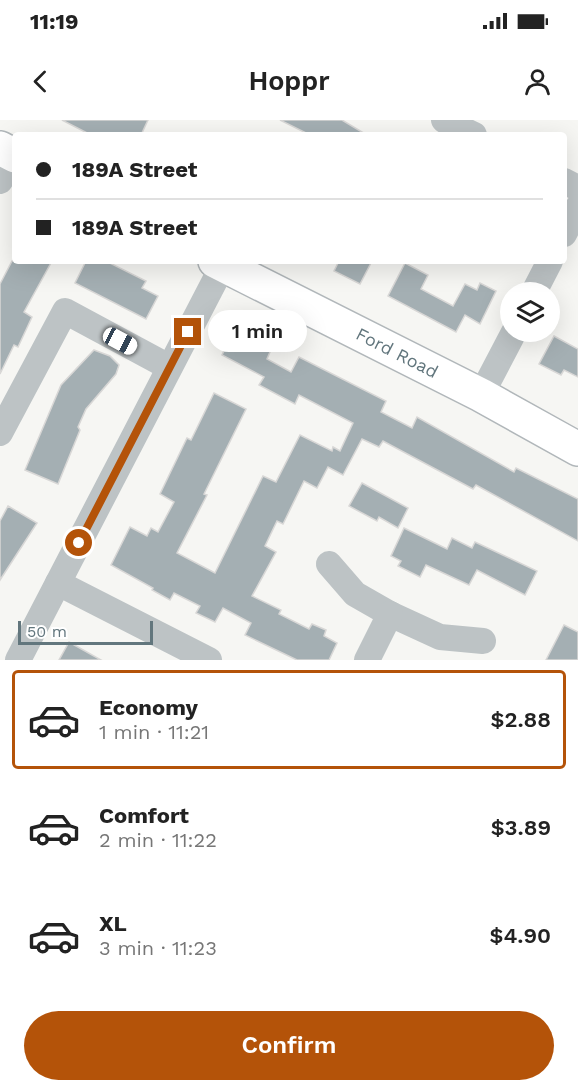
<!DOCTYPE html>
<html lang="en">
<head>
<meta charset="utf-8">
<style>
	:root { --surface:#fff; --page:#f6f6f6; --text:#222; --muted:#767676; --line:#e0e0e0; --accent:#b45309 }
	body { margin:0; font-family:"Work Sans",sans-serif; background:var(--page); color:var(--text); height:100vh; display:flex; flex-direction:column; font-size:22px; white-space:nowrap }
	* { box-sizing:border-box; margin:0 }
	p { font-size:20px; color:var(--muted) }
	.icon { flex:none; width:33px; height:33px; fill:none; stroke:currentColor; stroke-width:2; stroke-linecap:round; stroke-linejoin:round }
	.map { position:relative; height:540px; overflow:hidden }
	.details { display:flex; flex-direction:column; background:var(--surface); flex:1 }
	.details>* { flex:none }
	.hud { position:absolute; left:12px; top:12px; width:555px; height:132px; border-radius:6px; box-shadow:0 6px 24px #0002; display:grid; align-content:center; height:132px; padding:0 24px; background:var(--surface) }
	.buttons { position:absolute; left:500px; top:162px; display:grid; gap:12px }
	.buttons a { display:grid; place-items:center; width:60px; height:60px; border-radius:50%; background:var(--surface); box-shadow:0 6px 24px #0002; font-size:30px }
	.scale { position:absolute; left:18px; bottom:15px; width:135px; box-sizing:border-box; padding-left:6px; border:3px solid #62767d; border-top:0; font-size:16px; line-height:21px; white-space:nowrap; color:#62767d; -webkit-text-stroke:4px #fff; paint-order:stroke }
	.end { position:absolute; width:27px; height:27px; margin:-14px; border:8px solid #b45309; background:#fff; box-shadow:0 0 0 3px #fff }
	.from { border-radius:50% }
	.bubble { position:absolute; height:42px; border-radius:21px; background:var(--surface); box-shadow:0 6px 24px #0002; font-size:20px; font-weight:600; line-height:42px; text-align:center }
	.car { position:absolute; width:18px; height:36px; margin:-18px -9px; border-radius:8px; box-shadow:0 0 4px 2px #0007; background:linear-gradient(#fff 24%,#345 0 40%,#fff 0 76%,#345 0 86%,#fff 0) }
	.hud b { display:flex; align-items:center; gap:21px; height:57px; font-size:22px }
	.hud b+b { border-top:2px solid var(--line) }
	.hud i { width:15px; height:15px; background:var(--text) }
	ul { padding:10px 0 0; list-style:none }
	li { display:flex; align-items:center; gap:18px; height:99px; margin:0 12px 9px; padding:0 12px; border:3px solid transparent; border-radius:6px }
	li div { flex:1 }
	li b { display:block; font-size:22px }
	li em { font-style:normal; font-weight:600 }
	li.current { border-color:var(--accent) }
	li>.icon { width:54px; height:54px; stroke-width:1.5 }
	.action { display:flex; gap:12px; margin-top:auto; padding:12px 24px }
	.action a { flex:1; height:69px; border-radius:36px; background:var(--accent); color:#fff; font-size:24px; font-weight:600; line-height:69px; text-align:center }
	.status { display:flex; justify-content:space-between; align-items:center; height:42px; padding:0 30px; background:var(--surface); direction:ltr }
	.status svg { height:16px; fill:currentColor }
	header { display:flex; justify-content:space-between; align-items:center; height:78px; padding:0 24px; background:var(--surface); font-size:27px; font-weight:600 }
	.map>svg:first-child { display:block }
	.building { fill:#a4afb3; stroke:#d8d7d6; stroke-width:1.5 }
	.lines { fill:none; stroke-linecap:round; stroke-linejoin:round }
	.major-casing { stroke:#b1b7ba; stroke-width:36 }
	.minor { stroke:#bdc3c5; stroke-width:26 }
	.major { stroke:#fff; stroke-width:33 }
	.route { stroke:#b45309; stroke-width:8 }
	.labels { text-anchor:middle; stroke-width:6; stroke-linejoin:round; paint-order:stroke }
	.street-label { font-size:18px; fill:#62767d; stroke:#fff }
</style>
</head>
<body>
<div class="status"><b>11:19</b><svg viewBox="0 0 49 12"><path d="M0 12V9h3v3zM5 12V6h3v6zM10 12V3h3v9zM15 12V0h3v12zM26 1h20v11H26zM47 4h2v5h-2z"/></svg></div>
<header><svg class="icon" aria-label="back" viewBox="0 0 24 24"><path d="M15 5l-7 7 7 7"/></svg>Hoppr<svg class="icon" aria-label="person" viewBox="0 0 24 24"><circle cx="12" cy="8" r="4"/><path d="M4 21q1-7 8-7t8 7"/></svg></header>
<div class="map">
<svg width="578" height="540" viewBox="0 0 578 540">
	<rect width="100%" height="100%" fill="#f6f6f3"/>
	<!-- building -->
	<g class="building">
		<path d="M62 0H148L141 15H91Z"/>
		<path d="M280 0H342L367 15H310Z"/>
		<path d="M12 141H52L24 192 32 197 18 227 14 225 0 254V164Z"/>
		<path d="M86 141H106L146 161 142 168 158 176 146 199 75 163Z"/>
		<path d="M339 141H372L360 164 334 151Z"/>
		<path d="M405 143 428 155 421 169 453 186 465 164 477 170 480 163 496 171 480 204 465 195 456 212 388 176Z"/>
		<path d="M232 214 251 224 255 216 273 225 267 239 291 252 299 237 386 281 381 292 412 308 417 297 514 352 516 348 578 379V421L476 365 473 369 383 321 379 327 362 319 343 355 328 347 317 368 304 361 283 404 277 401 265 426 276 432 252 476 281 490 279 494 309 509 312 504 326 510 324 516 337 523 329 540H297L245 515 251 503 223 488 215 502 196 493 200 486 174 473 170 480 152 470 153 468 111 445 130 407 147 416 151 408 158 412 174 382 160 374 187 318 191 320 214 273 246 289 204 374 207 375 177 433 215 453 263 356 276 362 300 315 332 331 333 327 340 331 353 303 299 275 295 284 259 265 264 257 222 235Z"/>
		<path d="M554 216 578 229V257L564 250 561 255 539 244Z"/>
		<path d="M94 230 110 236 119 245 116 254 86 289 78 307 80 310 58 364 25 350 61 265Z"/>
		<path d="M362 363 408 388 398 408 379 397 377 401 349 386Z"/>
		<path d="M8 386 37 403 0 460V401Z"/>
		<path d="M404 408 447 429 452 418 472 428 475 422 537 451 525 475 477 450 469 465 426 445 420 457 398 446 401 441 391 436Z"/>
		<path d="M564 505 578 512V540H546Z"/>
		<path d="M69 522 101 540H59Z"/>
	</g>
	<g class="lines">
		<defs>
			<g id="major">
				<path d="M0 28 15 36"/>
				<path d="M215 141 481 275 578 329"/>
			</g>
		</defs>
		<!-- major casing -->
		<use href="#major" class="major-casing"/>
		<!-- minor -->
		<g class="minor">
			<path d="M444 0 474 15"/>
			<path d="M0 61 15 38"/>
			<path d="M564 61 578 68"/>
			<path d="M564 114 578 87"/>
			<path d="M534 172 550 141"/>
			<path d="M481 275 514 212"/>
			<path d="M0 313 65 191 169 247"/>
			<path d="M329 444 355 474 390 494 440 517 483 521"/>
			<path d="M58 463 209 540"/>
			<path d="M18 540 223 145"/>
			<path d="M367 540 390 494"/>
		</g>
		<!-- major -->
		<use href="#major" class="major"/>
	</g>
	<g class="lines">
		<!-- route -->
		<path class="route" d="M79 423 188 212"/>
	</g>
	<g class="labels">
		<!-- street labels -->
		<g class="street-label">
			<text transform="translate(397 233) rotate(27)" y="6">Ford Road</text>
		</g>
	</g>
</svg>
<div class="buttons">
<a><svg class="icon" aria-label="layers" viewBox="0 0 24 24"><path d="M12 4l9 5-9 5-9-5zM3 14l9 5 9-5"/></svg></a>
</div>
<div class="scale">50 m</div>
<i class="end from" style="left:79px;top:423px"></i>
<i class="end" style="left:188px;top:212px"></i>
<div class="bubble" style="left:208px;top:190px;width:99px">1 min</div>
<i class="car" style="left:120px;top:221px;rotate:118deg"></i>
<div class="hud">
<b><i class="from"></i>189A Street</b>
<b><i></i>189A Street</b>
</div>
</div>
<section class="details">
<ul>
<li class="current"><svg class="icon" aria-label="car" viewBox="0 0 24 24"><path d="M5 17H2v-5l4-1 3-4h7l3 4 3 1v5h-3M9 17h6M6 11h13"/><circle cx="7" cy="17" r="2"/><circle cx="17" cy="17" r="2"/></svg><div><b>Economy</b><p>1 min · 11:21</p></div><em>$2.88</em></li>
<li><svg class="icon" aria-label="car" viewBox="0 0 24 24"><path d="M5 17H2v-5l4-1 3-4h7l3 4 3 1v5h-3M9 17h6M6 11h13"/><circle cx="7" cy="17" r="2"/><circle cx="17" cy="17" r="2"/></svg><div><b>Comfort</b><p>2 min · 11:22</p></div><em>$3.89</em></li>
<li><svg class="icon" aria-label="car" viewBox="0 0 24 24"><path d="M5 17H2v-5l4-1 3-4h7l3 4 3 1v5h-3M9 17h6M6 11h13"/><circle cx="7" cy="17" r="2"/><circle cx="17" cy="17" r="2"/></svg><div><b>XL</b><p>3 min · 11:23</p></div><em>$4.90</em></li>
</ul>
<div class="action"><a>Confirm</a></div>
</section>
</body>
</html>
